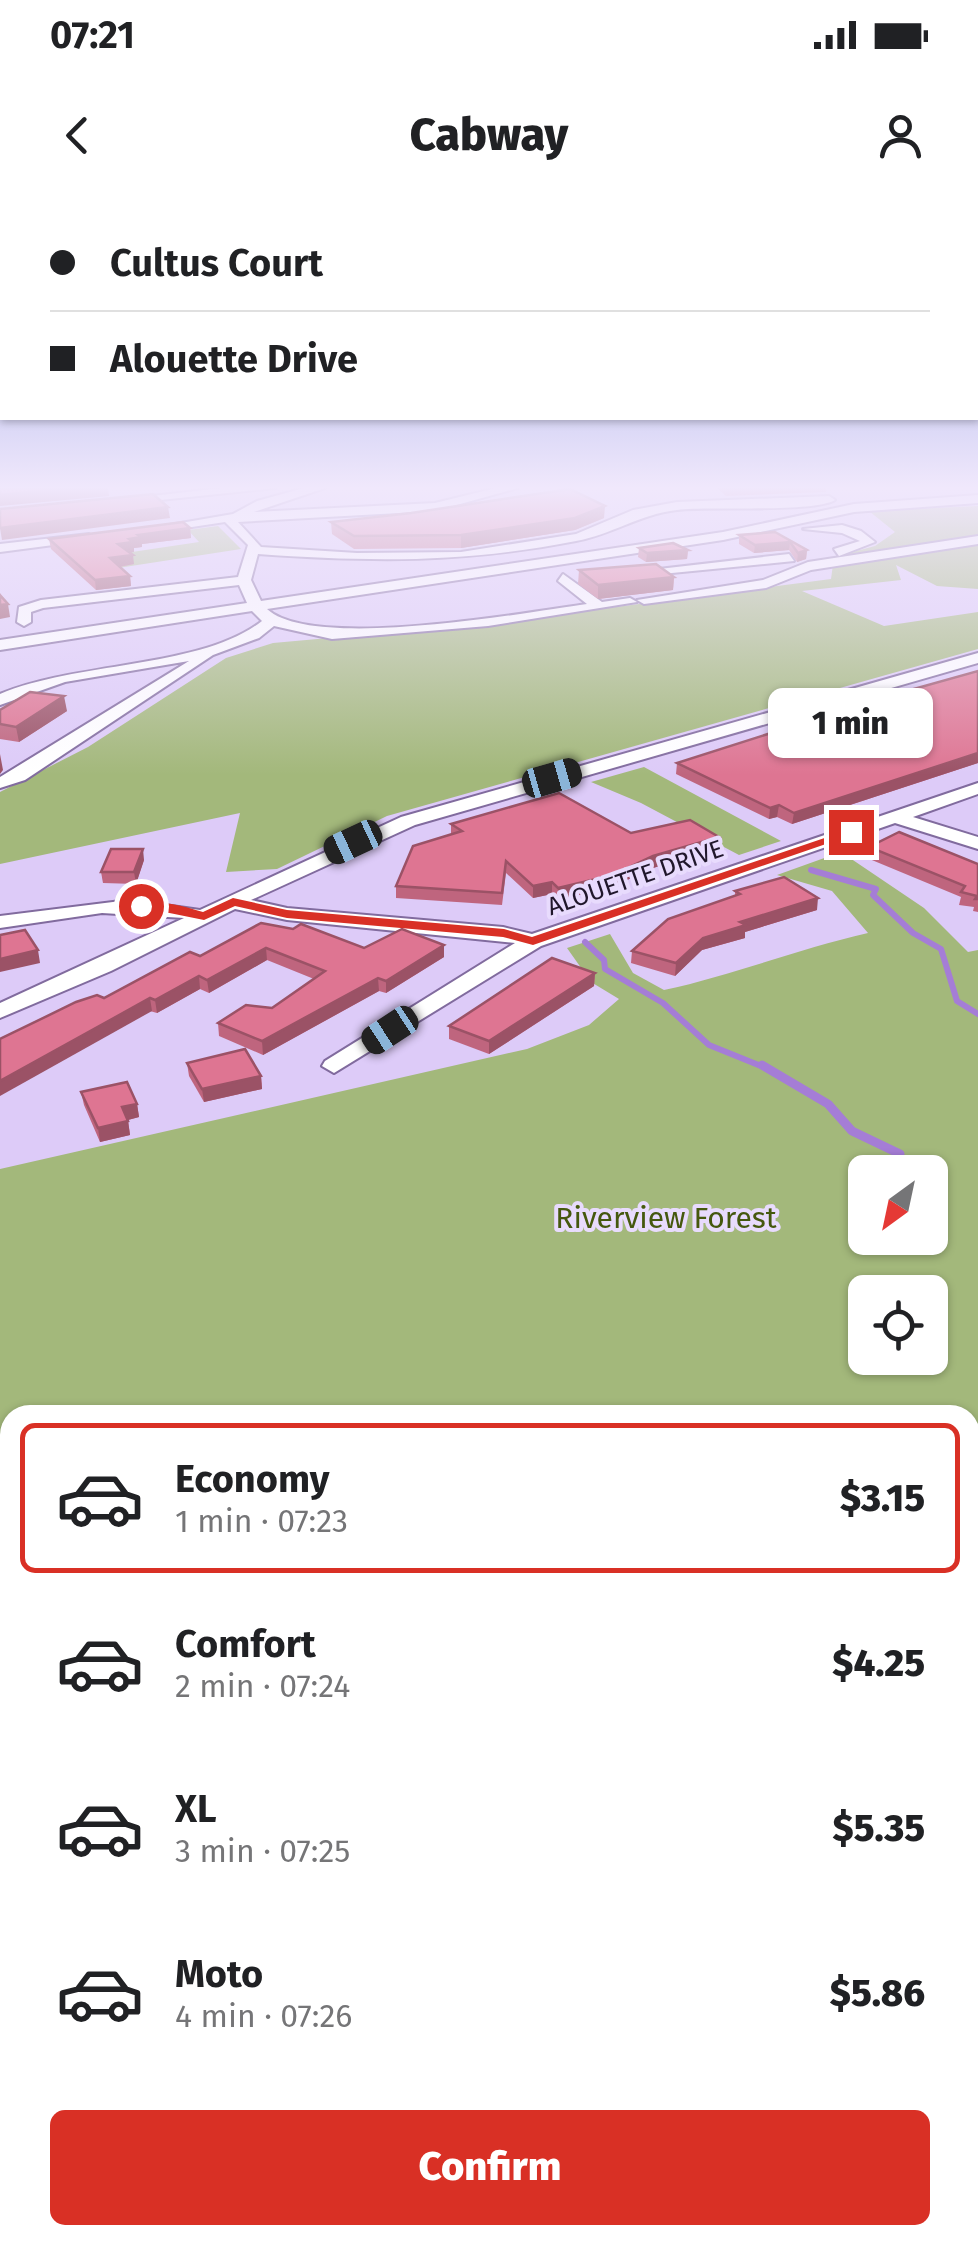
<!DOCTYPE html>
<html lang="en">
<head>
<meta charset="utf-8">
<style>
	:root { --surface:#fff; --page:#f6f6f6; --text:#202124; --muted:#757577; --line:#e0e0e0; --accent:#d93025 }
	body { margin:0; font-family:"Fira Sans",sans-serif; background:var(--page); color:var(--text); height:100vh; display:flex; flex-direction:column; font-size:38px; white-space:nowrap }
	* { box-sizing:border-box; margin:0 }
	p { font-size:32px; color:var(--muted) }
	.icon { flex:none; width:55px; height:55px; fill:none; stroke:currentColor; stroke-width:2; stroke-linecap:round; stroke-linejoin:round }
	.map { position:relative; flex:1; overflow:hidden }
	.details { position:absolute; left:0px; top:1205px; width:980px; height:840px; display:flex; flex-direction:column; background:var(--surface); border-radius:30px 30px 0 0; box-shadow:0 2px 8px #0004 }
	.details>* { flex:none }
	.banner { position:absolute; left:0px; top:0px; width:980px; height:220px; box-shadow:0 2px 8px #0004; display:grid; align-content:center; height:220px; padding:0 50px; background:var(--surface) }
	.needle { width:65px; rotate:213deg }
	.buttons { position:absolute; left:848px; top:955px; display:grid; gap:20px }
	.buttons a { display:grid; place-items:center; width:100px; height:100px; border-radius:15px; background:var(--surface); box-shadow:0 2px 8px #0004; font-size:50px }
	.end { position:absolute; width:45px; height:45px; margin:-22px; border:12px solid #d93025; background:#fff; box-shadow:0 0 0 5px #fff }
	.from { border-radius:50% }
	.bubble { position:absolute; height:70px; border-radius:15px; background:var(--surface); box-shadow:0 2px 8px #0004; font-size:32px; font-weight:800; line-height:70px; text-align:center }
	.car { position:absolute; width:30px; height:60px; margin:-30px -15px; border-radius:12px; box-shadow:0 0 8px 2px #0007; background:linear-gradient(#222 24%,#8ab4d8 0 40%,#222 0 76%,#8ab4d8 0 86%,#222 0) }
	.banner b { display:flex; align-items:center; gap:35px; height:95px; font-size:38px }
	.banner b+b { border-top:2px solid var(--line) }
	.banner i { width:25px; height:25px; background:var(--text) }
	ul { padding:18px 0 0; list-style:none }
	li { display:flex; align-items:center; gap:30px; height:150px; margin:0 20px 15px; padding:0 30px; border:5px solid transparent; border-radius:15px }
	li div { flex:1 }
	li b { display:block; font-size:38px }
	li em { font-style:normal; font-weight:800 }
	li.on { border-color:var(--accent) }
	li>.icon { width:90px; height:90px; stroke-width:1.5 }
	.primary-button { display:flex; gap:20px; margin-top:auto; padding:20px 50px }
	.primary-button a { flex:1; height:115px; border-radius:15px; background:var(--accent); color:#fff; font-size:40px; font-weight:800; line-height:115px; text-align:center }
	.status { display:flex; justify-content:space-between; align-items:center; height:70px; padding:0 50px; background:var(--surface); direction:ltr }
	.status svg { height:28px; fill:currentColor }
	header { display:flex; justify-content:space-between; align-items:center; height:130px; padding:0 50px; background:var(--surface); font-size:45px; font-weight:800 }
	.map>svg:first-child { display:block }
	.green { fill:#a3b87b; fill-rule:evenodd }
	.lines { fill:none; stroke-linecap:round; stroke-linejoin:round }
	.stream-far1 { stroke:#a57dd6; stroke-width:6 }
	.stream { stroke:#a57dd6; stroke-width:9 }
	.minor-casing { stroke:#816b9e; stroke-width:4 }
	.minor { fill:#fff; fill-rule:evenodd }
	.wall { fill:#bf657e }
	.shaded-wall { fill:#9b5266 }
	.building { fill:#de7592; stroke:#9b5266; stroke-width:2.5 }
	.route { fill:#d93025 }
	.labels { text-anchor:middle; stroke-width:8; stroke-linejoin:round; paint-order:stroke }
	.far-street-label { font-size:25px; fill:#20172b; stroke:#e8dbfd }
	.park-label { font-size:30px; fill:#45580e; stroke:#e8dbfd }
</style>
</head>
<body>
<div class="status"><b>07:21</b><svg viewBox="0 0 49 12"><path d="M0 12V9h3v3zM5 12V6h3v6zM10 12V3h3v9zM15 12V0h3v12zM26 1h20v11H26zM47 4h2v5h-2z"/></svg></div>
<header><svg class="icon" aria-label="back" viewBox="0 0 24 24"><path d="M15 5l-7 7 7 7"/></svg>Cabway<svg class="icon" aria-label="person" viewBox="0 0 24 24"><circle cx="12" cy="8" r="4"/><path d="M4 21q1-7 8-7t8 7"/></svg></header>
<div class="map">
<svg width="978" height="2045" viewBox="0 0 978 2045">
	<rect width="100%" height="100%" fill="#ddcbf8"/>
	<!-- green -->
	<g class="green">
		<path d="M978 306V389L937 386 896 365 901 380 802 391 884 426 978 412V449L387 616 277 669 226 672 240 613 0 664V592L88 547 226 458 273 443 484 424 831 379 834 357 875 346 895 332 869 311Z"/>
		<path d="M218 326 241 349 118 368 105 356 199 342 188 330Z"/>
		<path d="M644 567 781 641 739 655 641 603 591 582Z"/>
		<path d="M841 652 924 708 968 752 978 750V2045H0V969L527 849 589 825 619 799 591 782 567 748 610 734 633 773 664 790C733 775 798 749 868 733L832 691 777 675ZM865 972H930V1038H865ZM865 1092H930V1158H865ZM10 1215H970V2035H10Z"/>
	</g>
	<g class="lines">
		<!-- stream-far1 -->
		<g class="stream-far1">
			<path d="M811 670 876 689 873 695 913 733 941 749 957 801 978 814"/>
			<path d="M585 742 604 760 605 769 663 803 709 845 766 868"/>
		</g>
		<!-- stream -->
		<path class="stream" d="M762 865 828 904 852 931 900 954"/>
		<defs>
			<g id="minor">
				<path d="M222 288H276L122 304 116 300Z"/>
				<path d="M304 288H325L254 312 435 303 496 288H518L435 311 238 322 261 347 357 353 461 352 576 334 633 310 677 302 829 296 835 300C813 313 710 306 677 310 640 314 611 335 576 341 463 363 373 362 258 354L251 380 261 401 723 332 854 304 978 295V303L854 312 723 340 267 409C312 451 523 413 587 404L558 381 563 374 602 402 630 398 637 402 488 426 332 439 274 426 259 438 213 455 25 580 0 588V577L189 461 65 482 0 505V494C79 461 200 469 262 421L252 411 0 450V440L247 403 239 385 43 408 31 412V422L24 426 17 422 19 407 41 400 238 377 248 345 225 322 152 333 146 329 233 314 257 301Z"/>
				<path d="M842 325 861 331 875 342 839 356 834 349 860 341 842 333 803 329Z"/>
				<path d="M89 334 84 341 0 352V344Z"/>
				<path d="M978 336V344L811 370 766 388 644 404 637 400 763 380 808 362Z"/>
				<path d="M789 354 794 361 631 377 624 373Z"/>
				<path d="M978 453V463L415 625 251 700 287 708 503 727 532 734 978 583V594L913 617 978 637V649L895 623 541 746 334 873 322 866 325 861 515 743 287 720 235 709 111 771 0 818V803L184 718 102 713 0 728V716L129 700 200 710 401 617Z"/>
			</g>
		</defs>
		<!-- minor casing -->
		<use href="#minor" class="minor-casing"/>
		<!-- minor -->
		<use href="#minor" class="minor"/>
	</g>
	<!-- wall -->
	<g class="wall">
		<path d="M717 288H826V292L726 296Z"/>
		<path d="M604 318 575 330 461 348 354 349 332 334 331 322Z"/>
		<path d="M190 328 191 338 142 344V347L134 348V352H130L134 364 120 367 130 376 131 386 96 390 51 349 49 339Z"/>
		<path d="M775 332 807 350 806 359 797 362 789 350 754 353 739 344V335Z"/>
		<path d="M639 348 688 350 687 359 646 362 638 357Z"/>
		<path d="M579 370 674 377 673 390 598 399 578 384Z"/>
		<path d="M978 471V563L792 624 777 617 769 619 676 574 677 563Z"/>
		<path d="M0 510 67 511 19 542 0 539Z"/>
		<path d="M451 624 631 633 719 637 718 648 653 668 612 687 558 700 552 694 533 698 506 673 502 705 396 698V686L451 635Z"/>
		<path d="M869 647 978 664V712L973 711 974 707 959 705 961 697 867 658Z"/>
		<path d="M144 660 136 684 103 683 101 672Z"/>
		<path d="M735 691 817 710 745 732V738L702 750 675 776 631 763 632 751 735 696Z"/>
		<path d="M261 723 364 748 444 757 386 793 379 791 263 855 219 836 218 823 272 808 314 779 267 760 209 793 200 789 157 813 104 798 200 756Z"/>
		<path d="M595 773 594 786 489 854 449 839V826Z"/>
		<path d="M187 863 261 876 262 889 204 902 189 876Z"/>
		<path d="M81 892 137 904 139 917 128 920 130 935 100 942 84 905Z"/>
	</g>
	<!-- shaded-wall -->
	<g class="shaded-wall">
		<path d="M74 288H108L109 296 0 306V295Z"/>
		<path d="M605 306 604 318 575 330 461 348V335Z"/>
		<path d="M168 307 170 318 2 340 0 328Z"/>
		<path d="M190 328 191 338 142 344V347L134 348V352L120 354 118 344 138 335Z"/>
		<path d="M790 342 789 350 754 353 755 345Z"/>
		<path d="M688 350 687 359 646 362 647 353Z"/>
		<path d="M807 350 806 359 797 362 798 353Z"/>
		<path d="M133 355 134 364 112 368 110 358Z"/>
		<path d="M130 376 131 386 96 390 95 380Z"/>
		<path d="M674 377 673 390 598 399V385Z"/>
		<path d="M8 404 10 417 0 419V405Z"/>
		<path d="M64 496 67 511 19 542 16 527Z"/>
		<path d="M978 553V563L792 624 794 613Z"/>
		<path d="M0 554 3 570 0 574Z"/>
		<path d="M779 605 777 617 769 619 770 608Z"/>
		<path d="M719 637 718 648 653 668 612 687 558 700V688L653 656Z"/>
		<path d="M143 649 144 660 136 684 134 672Z"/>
		<path d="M552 682V694L533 698V686Z"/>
		<path d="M818 698 817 710 745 732V738L702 750 675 776 676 763 703 738 740 722Z"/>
		<path d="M444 745V757L386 793V781Z"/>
		<path d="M266 748 267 760 209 793 207 780Z"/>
		<path d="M38 750 40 763 0 772V759Z"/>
		<path d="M595 773 594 786 489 854V841Z"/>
		<path d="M199 776 200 789 157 813 155 800Z"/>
		<path d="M378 778 379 791 263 855 262 841Z"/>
		<path d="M150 798 152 811 0 896V881Z"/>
		<path d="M261 876 262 889 204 902 202 889Z"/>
		<path d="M137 904 139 917 124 921 122 907Z"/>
		<path d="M128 921 130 935 100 942 98 928Z"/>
	</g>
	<!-- building -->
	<g class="building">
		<path d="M0 288H74L0 295Z"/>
		<path d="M570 289 605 306 575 318 461 335 354 336 331 322 411 313Z"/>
		<path d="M153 294 168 307 0 328V309Z"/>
		<path d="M183 322 190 328 138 335 141 337 129 339 133 342 118 344 133 355 110 358 130 376 95 380 49 339Z"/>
		<path d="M775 332 807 350 798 353 790 342 755 345 739 335Z"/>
		<path d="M673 343 688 350 647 353 639 348Z"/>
		<path d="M656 364 674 377 598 385 579 370Z"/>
		<path d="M0 395 8 404 0 405Z"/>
		<path d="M978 471V553L794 613 779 605 770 608 677 563 878 499Z"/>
		<path d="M30 492 64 496 16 527 0 524V510Z"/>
		<path d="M559 593 631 633 690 620 719 637 653 656 613 675 558 688 552 682 533 686 506 661 502 693 396 686 413 646 462 631 451 624Z"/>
		<path d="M899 632 978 664V699H975L977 696 961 692 965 686 869 647Z"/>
		<path d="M111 649H143L134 672H101Z"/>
		<path d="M784 677 818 698 740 722 746 725 703 738 676 763 632 751 668 719 740 694 735 691Z"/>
		<path d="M261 723 293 729 301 724 364 748 402 729 444 745 386 781 378 778 262 841 218 823 246 805 272 808 325 771 266 748 207 780 199 776 155 800 150 798 0 881V839L76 802 97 795 104 798 190 752 200 756Z"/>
		<path d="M25 730 38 750 0 759V735Z"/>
		<path d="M552 758 595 773 489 841 449 826Z"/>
		<path d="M245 849 261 876 202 889 187 863Z"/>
		<path d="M127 882 137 904 122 907 128 921 98 928 81 892Z"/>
	</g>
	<!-- sky -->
	<linearGradient id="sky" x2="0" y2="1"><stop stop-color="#8d9ee1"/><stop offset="0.5" stop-color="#f0e8fc"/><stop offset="1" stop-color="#f0e8fc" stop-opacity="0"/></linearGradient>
	<rect width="978" height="575" fill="url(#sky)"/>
	<!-- route -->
	<path class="route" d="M851 629 855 634 533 745 503 737 287 718 235 706 204 720 135 706C153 697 183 706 203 712L233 698 287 710 504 729 532 737Z"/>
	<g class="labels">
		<!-- far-street labels -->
		<g class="far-street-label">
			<text transform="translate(635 677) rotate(-19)" y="9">ALOUETTE DRIVE</text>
		</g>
		<!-- park labels -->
		<g class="park-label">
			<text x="666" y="1028">Riverview Forest</text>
		</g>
	</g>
</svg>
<div class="buttons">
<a><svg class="needle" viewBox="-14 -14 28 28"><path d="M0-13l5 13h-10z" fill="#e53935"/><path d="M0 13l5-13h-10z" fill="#757577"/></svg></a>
<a><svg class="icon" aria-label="locate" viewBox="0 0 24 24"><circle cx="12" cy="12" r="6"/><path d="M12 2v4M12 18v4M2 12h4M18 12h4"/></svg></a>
</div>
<i class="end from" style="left:141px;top:706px"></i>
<i class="end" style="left:851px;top:632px"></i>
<div class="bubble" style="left:768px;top:488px;width:165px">1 min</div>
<i class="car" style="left:552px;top:578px;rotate:74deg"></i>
<i class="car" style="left:353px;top:642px;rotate:245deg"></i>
<i class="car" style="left:390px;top:830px;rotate:237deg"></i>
<div class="banner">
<b><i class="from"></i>Cultus Court</b>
<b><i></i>Alouette Drive</b>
</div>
<section class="details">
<ul>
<li class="on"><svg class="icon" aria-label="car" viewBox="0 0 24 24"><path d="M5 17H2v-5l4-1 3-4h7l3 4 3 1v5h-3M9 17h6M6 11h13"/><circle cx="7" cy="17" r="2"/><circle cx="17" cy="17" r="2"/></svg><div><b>Economy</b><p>1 min · 07:23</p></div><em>$3.15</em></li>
<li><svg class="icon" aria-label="car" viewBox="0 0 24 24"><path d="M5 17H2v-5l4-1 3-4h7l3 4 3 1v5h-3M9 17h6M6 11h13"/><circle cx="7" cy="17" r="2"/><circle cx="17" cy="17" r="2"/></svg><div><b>Comfort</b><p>2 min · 07:24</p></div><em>$4.25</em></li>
<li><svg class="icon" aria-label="car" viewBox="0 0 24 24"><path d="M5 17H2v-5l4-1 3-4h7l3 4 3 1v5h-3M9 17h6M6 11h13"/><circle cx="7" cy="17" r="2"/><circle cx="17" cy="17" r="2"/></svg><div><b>XL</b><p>3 min · 07:25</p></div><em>$5.35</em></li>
<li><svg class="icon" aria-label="car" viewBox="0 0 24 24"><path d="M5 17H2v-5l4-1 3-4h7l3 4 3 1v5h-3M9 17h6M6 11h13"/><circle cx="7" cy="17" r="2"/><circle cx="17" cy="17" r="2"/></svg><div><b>Moto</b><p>4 min · 07:26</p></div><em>$5.86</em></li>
</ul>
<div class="primary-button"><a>Confirm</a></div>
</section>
</div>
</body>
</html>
